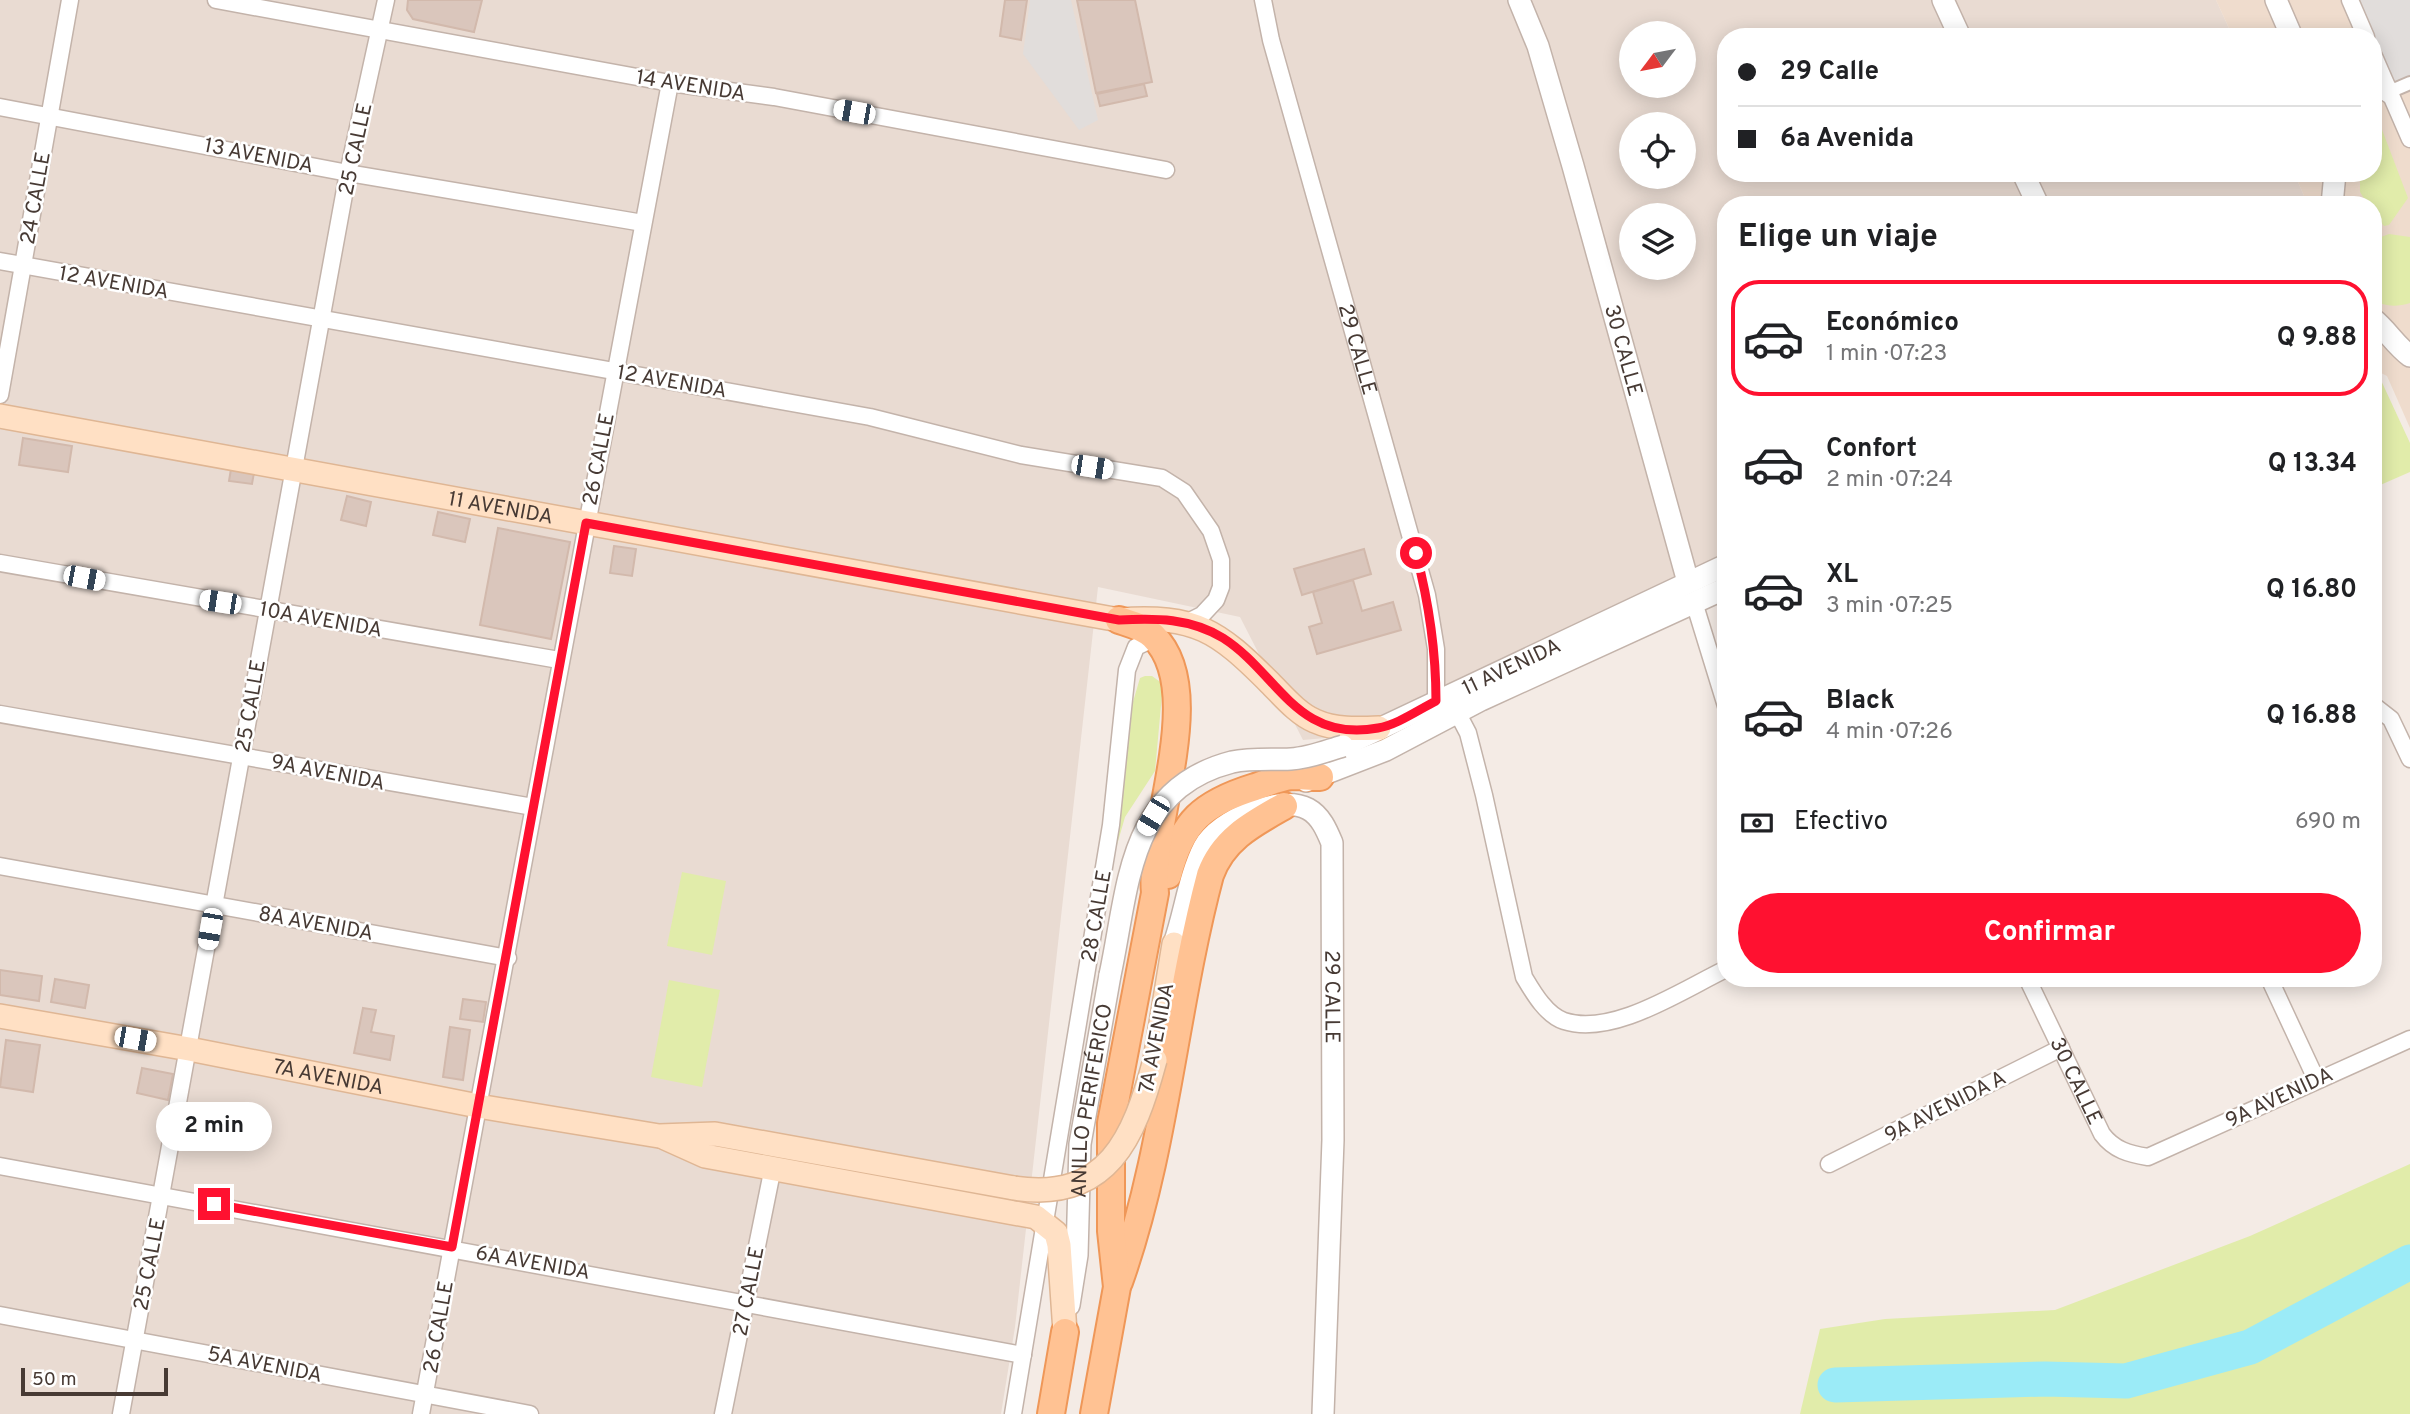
<!DOCTYPE html>
<html lang="es">
<head>
<meta charset="utf-8">
<style>
	:root { --surface:#fff; --page:#f6f6f6; --text:#202124; --muted:#757577; --line:#e0e0e0; --accent:#ff1130 }
	body { margin:0; font-family:Overpass,sans-serif; background:var(--page); color:var(--text); height:100vh; display:flex; flex-direction:column; font-size:26px; white-space:nowrap }
	* { box-sizing:border-box; margin:0 }
	p { font-size:23px; color:var(--muted) }
	.icon { flex:none; width:38px; height:38px; fill:none; stroke:currentColor; stroke-width:2; stroke-linecap:round; stroke-linejoin:round }
	.map { position:relative; flex:1; overflow:hidden }
	.sheet { position:absolute; left:1717px; top:196px; width:665px; height:791px; display:flex; flex-direction:column; background:var(--surface); border-radius:28px; box-shadow:0 4px 18px #0003 }
	.sheet>* { flex:none }
	.banner { position:absolute; left:1717px; top:28px; width:665px; height:154px; border-radius:28px; box-shadow:0 4px 18px #0003; display:grid; align-content:center; height:154px; padding:0 21px; background:var(--surface) }
	.needle { width:46px; rotate:238deg }
	.fabs { position:absolute; left:1619px; top:21px; display:grid; gap:14px }
	.fabs a { display:grid; place-items:center; width:77px; height:77px; border-radius:50%; background:var(--surface); box-shadow:0 4px 18px #0003; font-size:35px }
	.scale { position:absolute; left:21px; bottom:18px; width:147px; box-sizing:border-box; padding-left:7px; border:4px solid #473a34; border-top:0; font-size:19px; line-height:24px; white-space:nowrap; color:#473a34; -webkit-text-stroke:5px #fff; paint-order:stroke }
	.end { position:absolute; width:32px; height:32px; margin:-16px; border:9px solid #ff1130; background:#fff; box-shadow:0 0 0 4px #fff }
	.from { border-radius:50% }
	.bubble { position:absolute; height:49px; border-radius:24px; background:var(--surface); box-shadow:0 4px 18px #0003; font-size:23px; font-weight:700; line-height:49px; text-align:center }
	.car { position:absolute; width:21px; height:42px; margin:-21px -10px; border-radius:9px; box-shadow:0 0 5px 2px #0007; background:linear-gradient(#fff 24%,#345 0 40%,#fff 0 76%,#345 0 86%,#fff 0) }
	.banner b { display:flex; align-items:center; gap:24px; height:66px; font-size:26px }
	.banner b+b { border-top:2px solid var(--line) }
	.banner i { width:18px; height:18px; background:var(--text) }
	ul { padding:0; list-style:none }
	li { display:flex; align-items:center; gap:21px; height:116px; margin:0 14px 10px; padding:0 7px; border:4px solid transparent; border-radius:28px }
	li div { flex:1 }
	li b { display:block; font-size:26px }
	li em { font-style:normal; font-weight:700 }
	li.active { border-color:var(--accent) }
	li>.icon { width:63px; height:63px; stroke-width:1.5 }
	h2 { padding:0 21px; font-size:32px; line-height:84px }
	.pay { display:flex; align-items:center; gap:18px; height:77px; padding:0 21px; font-size:26px }
	.pay p { margin-inline-start:auto }
	.cta { display:flex; gap:14px; margin-top:auto; padding:14px 21px }
	.cta a { flex:1; height:80px; border-radius:42px; background:var(--accent); color:#fff; font-size:28px; font-weight:700; line-height:80px; text-align:center }
	.map>svg:first-child { display:block }
	.residential { fill:#e9dbd2; fill-rule:evenodd }
	.education { fill:#efdccd }
	.green { fill:#e1ecaa }
	.parking { fill:#e1dddb }
	.lines { fill:none; stroke-linecap:round; stroke-linejoin:round }
	.river { stroke:#9bebf7; stroke-width:35 }
	.building { fill:#dac6bc; stroke:#d2b9ac; stroke-width:2 }
	.pedestrian-casing { stroke:#c3b3aa; stroke-width:16 }
	.minor-casing { stroke:#c3b3aa; stroke-width:19 }
	.tertiary-casing { stroke:#c3b3aa; stroke-width:24 }
	.secondary-casing { stroke:#dfb694; stroke-width:26 }
	.primary-casing { stroke:#ef9758; stroke-width:30 }
	.pedestrian { stroke:#fff; stroke-width:12 }
	.minor { stroke:#fff; stroke-width:16 }
	.tertiary { stroke:#fff; stroke-width:21 }
	.secondary { stroke:#ffe0c4; stroke-width:23 }
	.primary { stroke:#ffc293; stroke-width:26 }
	.tertiary-bridge-casing { stroke:#c3b3aa; stroke-width:24; stroke-linecap:butt }
	.secondary-bridge-casing { stroke:#dfb694; stroke-width:26; stroke-linecap:butt }
	.tertiary-bridge { stroke:#fff; stroke-width:21 }
	.secondary-bridge { stroke:#ffe0c4; stroke-width:23 }
	.route { stroke:#ff1130; stroke-width:9 }
	.labels { text-anchor:middle; stroke-width:5; stroke-linejoin:round; paint-order:stroke }
	.street-label { font-size:21px; fill:#473a34; stroke:#fff }
</style>
</head>
<body>
<div class="map">
<svg width="2410" height="1414" viewBox="0 0 2410 1414">
	<rect width="100%" height="100%" fill="#f4ebe5"/>
	<!-- residential -->
	<path class="residential" d="M0 0H2216L2233 37H1726V173H2294L2308 205H1726L1725 557 1348 736 1303 740 1240 617 1098 587 1015 1327 1001 1414H0ZM1631 33H1684V86H1631ZM1631 124H1684V177H1631ZM1631 215H1684V268H1631Z"/>
	<!-- education -->
	<path class="education" d="M2216 0H2410V428L2387 376 2373 369V205H2308L2294 173H2373V37H2233Z"/>
	<!-- green -->
	<g class="green">
		<path d="M2373 106 2408 198 2389 225 2384 226 2373 214V205H2368L2360 192V173H2373Z"/>
		<path d="M2389 234 2410 237V303C2397 307 2385 307 2373 300V240Z"/>
		<path d="M2379 376 2410 443V472L2378 486 2373 475V379Z"/>
		<path d="M1145 676H1152L1163 684 1155 771 1125 817 1117 845 1130 712 1140 678Z"/>
		<path d="M682 872 726 881 712 955 667 946Z"/>
		<path d="M669 980 720 990 702 1087 651 1077Z"/>
		<path d="M2410 1164V1414H1800L1820 1329 1885 1319 2055 1310 2250 1236Z"/>
	</g>
	<!-- parking -->
	<g class="parking">
		<path d="M1030 0H1071L1098 120 1079 130 1023 54Z"/>
		<path d="M2350 0H2410V83L2389 92 2373 54V37Z"/>
	</g>
	<g class="lines">
		<!-- river -->
		<path class="river" d="M1835 1385 2045 1379 2126 1381 2250 1347 2410 1262"/>
	</g>
	<!-- building -->
	<g class="building">
		<path d="M408 0H482L474 32 413 19 407 10Z"/>
		<path d="M1005 0H1027L1021 40 1000 36Z"/>
		<path d="M1077 0H1135L1152 82 1096 93Z"/>
		<path d="M1144 84 1147 96 1100 106 1097 94Z"/>
		<path d="M23 438 72 446 68 472 19 465Z"/>
		<path d="M232 463 255 467 252 484 229 481Z"/>
		<path d="M347 496 371 502 366 526 341 520Z"/>
		<path d="M438 512 470 519 465 542 433 535Z"/>
		<path d="M498 528 570 542 551 639 480 625Z"/>
		<path d="M614 546 636 549 632 576 610 573Z"/>
		<path d="M1364 549 1371 574 1302 595 1294 569Z"/>
		<path d="M1353 580 1362 611 1393 602 1401 630 1317 654 1309 627 1322 623 1313 592Z"/>
		<path d="M0 970 42 976 39 1001 0 995Z"/>
		<path d="M55 979 89 985 85 1008 51 1002Z"/>
		<path d="M463 999 486 1002 483 1022 460 1019Z"/>
		<path d="M363 1008 376 1010 371 1032 394 1036 390 1060 354 1053Z"/>
		<path d="M450 1027 470 1030 463 1080 443 1077Z"/>
		<path d="M6 1040 40 1045 33 1092 0 1087Z"/>
		<path d="M142 1068 173 1074 168 1100 137 1093Z"/>
	</g>
	<g class="lines">
		<defs>
			<path id="pedestrian" d="M2389 92 2410 83"/>
			<g id="minor">
				<path d="M216 0 670 83 774 97 1166 170"/>
				<path id="s1" d="M1263 0 1271 40 1427 595 1436 649V701"/>
				<path d="M2350 0 2366 37"/>
				<path d="M2373 54 2410 139"/>
				<path d="M0 107 348 173 643 223"/>
				<path d="M0 261 870 417 1021 455 1162 478 1184 492 1211 531 1221 560V587L1216 600 1202 615 1186 623"/>
				<path d="M0 395 70 0"/>
				<path d="M0 563 559 660"/>
				<path d="M1694 602 1726 706"/>
				<path d="M2373 705 2391 719 2410 759"/>
				<path d="M1457 712 1468 733 1484 795 1524 977C1533 992 1546 1015 1564 1021 1613 1037 1682 990 1726 969"/>
				<path d="M0 714 533 807"/>
				<path d="M0 866 508 958"/>
				<path id="s2" d="M2027 978 2102 1134C2114 1150 2129 1154 2148 1157L2410 1039"/>
				<path d="M2269 978 2316 1079"/>
				<path d="M1829 1164 2061 1048"/>
				<path d="M0 1166 1023 1355"/>
				<path d="M0 1315 530 1414"/>
				<path d="M121 1414 348 173 386 0"/>
				<path d="M421 1414C503 970 586 527 670 83"/>
				<path d="M723 1414 773 1167"/>
				<path d="M1013 1414 1111 825 1127 670 1136 647 1155 638"/>
			</g>
			<g id="tertiary">
				<path id="s3" d="M1519 0 1538 46 1573 166 1688 582"/>
				<path d="M1943 0 1960 37"/>
				<path d="M2276 0 2292 37"/>
				<path d="M2373 78 2389 92"/>
				<path d="M2023 173 2038 205"/>
				<path d="M2332 205 2335 173"/>
				<path d="M2373 319C2387 330 2395 345 2410 356"/>
				<path id="s4" d="M1343 746 1726 565"/>
				<path d="M1306 781 1386 750 1481 700 1726 588"/>
				<path id="s5" d="M1174 944C1185 913 1189 876 1204 847 1219 820 1279 794 1308 809 1321 816 1327 831 1332 843L1333 1140 1323 1414"/>
				<path id="s6" d="M1069 1305 1077 1255 1080 1144 1110 975"/>
			</g>
			<g id="secondary">
				<path id="s7" d="M0 416 1119 620C1196 615 1217 630 1270 683 1283 696 1298 714 1315 721 1335 730 1357 729 1379 728"/>
				<path id="s8" d="M0 1016 189 1049 478 1106 659 1136 715 1134 1014 1188"/>
				<path d="M1155 1060 1174 944"/>
				<path d="M665 1138 705 1156 1036 1217 1056 1233 1059 1245 1065 1332"/>
			</g>
			<g id="primary">
				<path d="M1168 875C1182 821 1203 803 1255 787 1267 783 1280 777 1292 776 1301 776 1310 777 1320 777"/>
				<path d="M1119 1282C1166 1150 1174 1010 1210 875 1223 839 1252 824 1284 806"/>
				<path d="M1051 1414 1065 1332"/>
				<path d="M1094 1414 1117 1287 1111 1231V1123L1155 893C1148 826 1209 690 1153 636 1144 627 1131 624 1119 620"/>
			</g>
		</defs>
		<!-- pedestrian casing -->
		<use href="#pedestrian" class="pedestrian-casing"/>
		<!-- minor casing -->
		<use href="#minor" class="minor-casing"/>
		<!-- tertiary casing -->
		<use href="#tertiary" class="tertiary-casing"/>
		<!-- secondary casing -->
		<use href="#secondary" class="secondary-casing"/>
		<!-- primary casing -->
		<use href="#primary" class="primary-casing"/>
		<!-- pedestrian -->
		<use href="#pedestrian" class="pedestrian"/>
		<!-- minor -->
		<use href="#minor" class="minor"/>
		<!-- tertiary -->
		<use href="#tertiary" class="tertiary"/>
		<!-- secondary -->
		<use href="#secondary" class="secondary"/>
		<!-- primary -->
		<use href="#primary" class="primary"/>
		<defs>
			<path id="tertiary-bridge" d="M1110 975C1129 887 1127 789 1232 762 1251 758 1271 760 1291 759 1309 758 1326 751 1343 746"/>
			<path id="secondary-bridge" d="M1014 1188C1108 1202 1134 1138 1155 1060"/>
		</defs>
		<!-- tertiary-bridge casing -->
		<use href="#tertiary-bridge" class="tertiary-bridge-casing"/>
		<!-- secondary-bridge casing -->
		<use href="#secondary-bridge" class="secondary-bridge-casing"/>
		<!-- tertiary-bridge -->
		<use href="#tertiary-bridge" class="tertiary-bridge"/>
		<!-- secondary-bridge -->
		<use href="#secondary-bridge" class="secondary-bridge"/>
	</g>
	<g class="lines">
		<!-- route -->
		<path class="route" d="M214 1204 452 1247 586 523 1119 620C1156 618 1190 618 1223 638 1278 673 1296 743 1378 728 1397 725 1418 710 1436 701 1436 649 1429 603 1416 553"/>
	</g>
	<g class="labels">
		<!-- street labels -->
		<g class="street-label">
			<text transform="translate(691 85) rotate(9)" y="7">14 AVENIDA</text>
			<text transform="translate(355 149) rotate(-78)" y="7">25 CALLE</text>
			<text transform="translate(259 155) rotate(11)" y="7">13 AVENIDA</text>
			<text transform="translate(35 198) rotate(-80)" y="7">24 CALLE</text>
			<text transform="translate(114 282) rotate(10)" y="7">12 AVENIDA</text>
			<text dy="7" stroke="none"><textPath href="#s1" startOffset="362">29 CALLE</textPath></text>
			<text dy="7" stroke="none"><textPath href="#s3" startOffset="366">30 CALLE</textPath></text>
			<text transform="translate(672 381) rotate(10)" y="7">12 AVENIDA</text>
			<text transform="translate(598 459) rotate(-79)" y="7">26 CALLE</text>
			<text dy="7" stroke="none"><textPath href="#s7" startOffset="509">11 AVENIDA</textPath></text>
			<text transform="translate(321 619) rotate(10)" y="7">10A AVENIDA</text>
			<text dy="7" stroke="none"><textPath href="#s4" startOffset="186">11 AVENIDA</textPath></text>
			<text transform="translate(250 706) rotate(-80)" y="7">25 CALLE</text>
			<text transform="translate(328 772) rotate(11)" y="7">9A AVENIDA</text>
			<text transform="translate(1096 916) rotate(-80)" y="7">28 CALLE</text>
			<text transform="translate(316 923) rotate(10)" y="7">8A AVENIDA</text>
			<text dy="7" stroke="none"><textPath href="#s5" startOffset="416">29 CALLE</textPath></text>
			<text transform="translate(1156 1038) rotate(-79)" y="7">7A AVENIDA</text>
			<text dy="7" stroke="none"><textPath href="#s8" startOffset="334">7A AVENIDA</textPath></text>
			<text dy="7" stroke="none"><textPath href="#s2" startOffset="114">30 CALLE</textPath></text>
			<text transform="translate(2279 1097) rotate(-25)" y="7">9A AVENIDA</text>
			<text dy="7" stroke="none"><textPath href="#s6" startOffset="206">ANILLO PERIFÉRICO</textPath></text>
			<text transform="translate(1945 1106) rotate(-27)" y="7">9A AVENIDA A</text>
			<text transform="translate(533 1262) rotate(10)" y="7">6A AVENIDA</text>
			<text transform="translate(149 1264) rotate(-79)" y="7">25 CALLE</text>
			<text transform="translate(748 1291) rotate(-79)" y="7">27 CALLE</text>
			<text transform="translate(438 1327) rotate(-80)" y="7">26 CALLE</text>
			<text transform="translate(265 1364) rotate(11)" y="7">5A AVENIDA</text>
		</g>
	</g>
</svg>
<div class="fabs">
<a><svg class="needle" viewBox="-14 -14 28 28"><path d="M0-13l5 13h-10z" fill="#e53935"/><path d="M0 13l5-13h-10z" fill="#757577"/></svg></a>
<a><svg class="icon" aria-label="locate" viewBox="0 0 24 24"><circle cx="12" cy="12" r="6"/><path d="M12 2v4M12 18v4M2 12h4M18 12h4"/></svg></a>
<a><svg class="icon" aria-label="layers" viewBox="0 0 24 24"><path d="M12 4l9 5-9 5-9-5zM3 14l9 5 9-5"/></svg></a>
</div>
<div class="scale">50 m</div>
<i class="end from" style="left:1416px;top:553px"></i>
<i class="end" style="left:214px;top:1204px"></i>
<div class="bubble" style="left:156px;top:1102px;width:116px">2 min</div>
<i class="car" style="left:854px;top:112px;rotate:280deg"></i>
<i class="car" style="left:1092px;top:467px;rotate:99deg"></i>
<i class="car" style="left:84px;top:578px;rotate:101deg"></i>
<i class="car" style="left:220px;top:602px;rotate:279deg"></i>
<i class="car" style="left:1153px;top:816px;rotate:211deg"></i>
<i class="car" style="left:210px;top:929px;rotate:190deg"></i>
<i class="car" style="left:135px;top:1039px;rotate:100deg"></i>
<div class="banner">
<b><i class="from"></i>29 Calle</b>
<b><i></i>6a Avenida</b>
</div>
<section class="sheet">
<h2>Elige un viaje</h2>
<ul>
<li class="active"><svg class="icon" aria-label="car" viewBox="0 0 24 24"><path d="M5 17H2v-5l4-1 3-4h7l3 4 3 1v5h-3M9 17h6M6 11h13"/><circle cx="7" cy="17" r="2"/><circle cx="17" cy="17" r="2"/></svg><div><b>Económico</b><p>1 min · 07:23</p></div><em>Q 9.88</em></li>
<li><svg class="icon" aria-label="car" viewBox="0 0 24 24"><path d="M5 17H2v-5l4-1 3-4h7l3 4 3 1v5h-3M9 17h6M6 11h13"/><circle cx="7" cy="17" r="2"/><circle cx="17" cy="17" r="2"/></svg><div><b>Confort</b><p>2 min · 07:24</p></div><em>Q 13.34</em></li>
<li><svg class="icon" aria-label="car" viewBox="0 0 24 24"><path d="M5 17H2v-5l4-1 3-4h7l3 4 3 1v5h-3M9 17h6M6 11h13"/><circle cx="7" cy="17" r="2"/><circle cx="17" cy="17" r="2"/></svg><div><b>XL</b><p>3 min · 07:25</p></div><em>Q 16.80</em></li>
<li><svg class="icon" aria-label="car" viewBox="0 0 24 24"><path d="M5 17H2v-5l4-1 3-4h7l3 4 3 1v5h-3M9 17h6M6 11h13"/><circle cx="7" cy="17" r="2"/><circle cx="17" cy="17" r="2"/></svg><div><b>Black</b><p>4 min · 07:26</p></div><em>Q 16.88</em></li>
</ul>
<div class="pay"><svg class="icon" aria-label="cash" viewBox="0 0 24 24"><path d="M3 7h18v10H3z"/><circle cx="12" cy="12" r="2"/></svg>Efectivo<p>690 m</p></div>
<div class="cta"><a>Confirmar</a></div>
</section>
</div>
</body>
</html>
